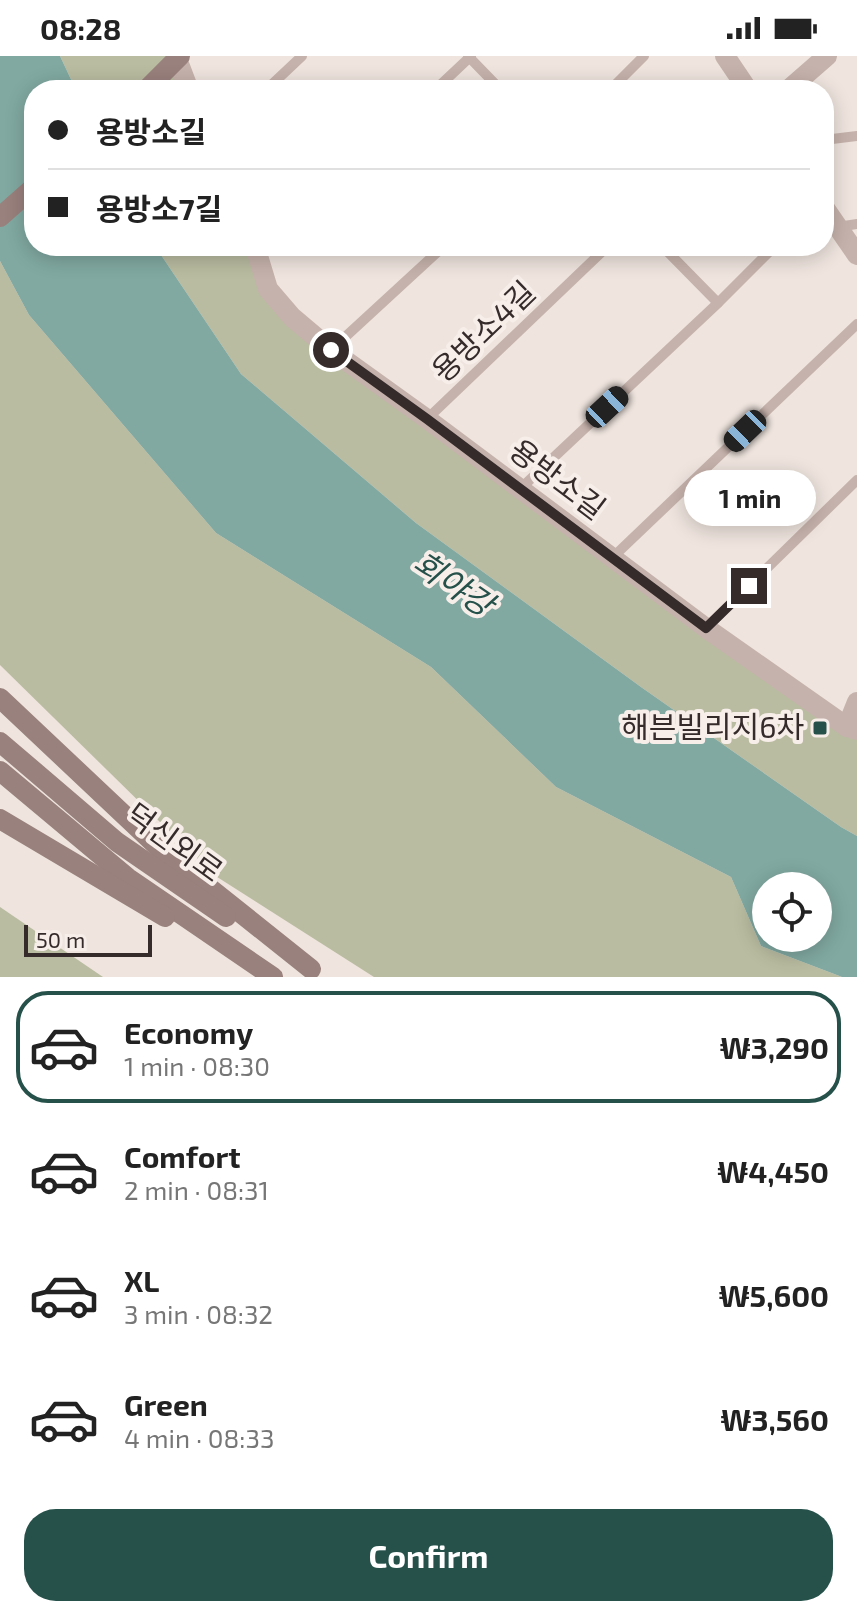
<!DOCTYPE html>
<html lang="en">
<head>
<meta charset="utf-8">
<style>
	:root { --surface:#fff; --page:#f6f6f6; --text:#222; --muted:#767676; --line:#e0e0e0; --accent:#25514a }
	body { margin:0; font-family:"Exo 2","Noto Sans KR",sans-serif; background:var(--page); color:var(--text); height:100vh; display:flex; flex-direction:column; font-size:30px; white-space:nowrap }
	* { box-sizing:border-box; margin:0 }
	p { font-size:26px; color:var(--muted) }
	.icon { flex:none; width:44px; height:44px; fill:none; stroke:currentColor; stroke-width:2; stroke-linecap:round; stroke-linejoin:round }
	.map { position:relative; height:921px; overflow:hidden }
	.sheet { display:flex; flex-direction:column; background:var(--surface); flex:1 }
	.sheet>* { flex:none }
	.guide { position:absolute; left:24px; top:24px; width:810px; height:176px; border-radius:32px; box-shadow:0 4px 20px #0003; display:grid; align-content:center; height:176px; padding:0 24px; background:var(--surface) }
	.buttons { position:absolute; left:752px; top:816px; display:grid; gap:16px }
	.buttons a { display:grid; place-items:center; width:80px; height:80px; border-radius:50%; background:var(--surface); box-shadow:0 4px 20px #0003; font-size:40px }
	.scale { position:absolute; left:24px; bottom:20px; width:128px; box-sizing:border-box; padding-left:8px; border:4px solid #352b2a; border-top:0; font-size:22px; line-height:28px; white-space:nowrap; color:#352b2a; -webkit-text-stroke:6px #f7eeea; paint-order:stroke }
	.end { position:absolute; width:36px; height:36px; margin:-18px; border:10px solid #352b2a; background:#fff; box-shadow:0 0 0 4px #fff }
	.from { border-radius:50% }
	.bubble { position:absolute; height:56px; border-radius:28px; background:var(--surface); box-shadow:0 4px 20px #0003; font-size:26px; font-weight:700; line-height:56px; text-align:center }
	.car { position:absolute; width:24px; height:48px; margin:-24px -12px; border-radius:10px; box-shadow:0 0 6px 2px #0007; background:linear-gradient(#222 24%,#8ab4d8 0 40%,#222 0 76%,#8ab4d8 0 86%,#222 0) }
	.guide b { display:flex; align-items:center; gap:28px; height:76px; font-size:30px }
	.guide b+b { border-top:2px solid var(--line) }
	.guide i { width:20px; height:20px; background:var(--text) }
	ul { padding:14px 0 0; list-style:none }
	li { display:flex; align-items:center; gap:24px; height:112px; margin:0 16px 12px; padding:0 8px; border:4px solid transparent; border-radius:32px }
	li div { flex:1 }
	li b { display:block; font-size:30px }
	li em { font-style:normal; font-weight:700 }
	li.active { border-color:var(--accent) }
	li>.icon { width:72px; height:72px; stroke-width:1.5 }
	.primary-button { display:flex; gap:16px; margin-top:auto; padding:16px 24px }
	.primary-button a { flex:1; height:92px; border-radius:32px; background:var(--accent); color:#fff; font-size:32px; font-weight:700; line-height:92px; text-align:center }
	.status { display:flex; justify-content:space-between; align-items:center; height:56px; padding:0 40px; background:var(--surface); direction:ltr }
	.status svg { height:22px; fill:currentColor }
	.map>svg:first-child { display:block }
	.green { fill:#b9bca0 }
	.water { fill:#81a9a1; fill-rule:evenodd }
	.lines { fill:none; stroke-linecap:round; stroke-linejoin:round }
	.lane { stroke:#c6b2ac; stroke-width:10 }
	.street { stroke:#c6b2ac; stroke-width:20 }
	.secondary { stroke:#99817d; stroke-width:20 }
	.route { stroke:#352b2a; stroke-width:10 }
	.poi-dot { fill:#25514a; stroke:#f7eeea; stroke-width:3 }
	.labels { text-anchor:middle; stroke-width:8; stroke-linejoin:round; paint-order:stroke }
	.street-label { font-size:30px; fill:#352b2a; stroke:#f7eeea }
	.poi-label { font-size:30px; fill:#352b2a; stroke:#f7eeea; text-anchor:end }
	.water-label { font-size:32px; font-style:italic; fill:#25514a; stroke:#f7eeea }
</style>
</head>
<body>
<div class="status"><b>08:28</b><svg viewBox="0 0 49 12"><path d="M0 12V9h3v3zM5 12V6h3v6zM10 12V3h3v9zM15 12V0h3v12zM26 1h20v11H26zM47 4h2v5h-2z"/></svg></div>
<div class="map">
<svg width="857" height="921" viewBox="0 0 857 921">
	<rect width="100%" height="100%" fill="#efe4de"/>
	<!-- green -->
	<g class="green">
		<path d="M60 0H179L193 34H76Z"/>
		<path d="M155 190H255L292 261 857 674V780L841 771 641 631 416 467 241 318Z"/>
		<path d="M0 205 29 259 216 477 431 611 556 731 731 821 761 890 842 921H374L214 819 0 609Z"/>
		<path d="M0 851 103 921H0Z"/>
	</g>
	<!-- water -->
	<path class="water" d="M0 0H60L76 34H34V190H155L241 318 416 467 641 631 841 771 857 780V921H842L761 890 731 821 556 731 431 611 216 477 29 259 0 205ZM766 830H818V882H766Z"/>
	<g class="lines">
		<!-- lane -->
		<g class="lane">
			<path d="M468 0 501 34"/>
			<path d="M266 34 302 0"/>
			<path d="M435 34 471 0"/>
			<path d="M610 34 644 0"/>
			<path d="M824 84 857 80"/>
			<path d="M838 171 857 168"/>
			<path d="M662 190 718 247"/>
			<path d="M331 294 444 190"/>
			<path d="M427 363 608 190"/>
			<path d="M519 434 718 247 775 190"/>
			<path d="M612 502 857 268"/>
			<path d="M706 572 857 424"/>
		</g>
		<!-- street -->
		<g class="street">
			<path d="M176 0 189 34"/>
			<path d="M725 0 748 34"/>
			<path d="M788 34 827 0"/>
			<path d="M824 151 857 199"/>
			<path d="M255 190 268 233 292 261 331 294 427 363 706 572 847 671 857 674"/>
			<path d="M847 671 857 646"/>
		</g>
		<!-- secondary -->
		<g class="secondary">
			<path d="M146 34 180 0"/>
			<path d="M0 161 34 131"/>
			<path d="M0 642 158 791 311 913"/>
			<path d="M0 686 117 786 226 861"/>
			<path d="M0 715 128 822 273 921"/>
			<path d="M0 763 165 861"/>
		</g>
	</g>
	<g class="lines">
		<!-- route -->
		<path class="route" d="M331 294 427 363 706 572 749 530"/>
	</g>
	<!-- markers -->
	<rect class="poi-dot" x="812" y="664" width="16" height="16" rx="4"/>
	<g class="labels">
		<!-- street labels -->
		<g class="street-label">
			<text transform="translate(484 276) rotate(-44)" y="10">용방소4길</text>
			<text transform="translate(557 424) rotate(37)" y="10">용방소길</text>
			<text transform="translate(174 787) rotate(36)" y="10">덕신외로</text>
		</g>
		<!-- poi labels -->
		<g class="poi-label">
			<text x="804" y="682">해븐빌리지6차</text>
		</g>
		<!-- water labels -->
		<g class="water-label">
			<text transform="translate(453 528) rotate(34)" y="11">회야강</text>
		</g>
	</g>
</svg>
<div class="buttons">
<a><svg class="icon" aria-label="locate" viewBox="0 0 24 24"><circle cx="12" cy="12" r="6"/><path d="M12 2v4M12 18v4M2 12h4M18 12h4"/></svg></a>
</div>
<div class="scale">50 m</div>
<i class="end from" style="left:331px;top:294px"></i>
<i class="end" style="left:749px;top:530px"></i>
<div class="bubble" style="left:684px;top:414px;width:132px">1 min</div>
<i class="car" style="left:607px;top:351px;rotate:47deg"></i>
<i class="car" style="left:745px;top:375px;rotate:226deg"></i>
<div class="guide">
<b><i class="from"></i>용방소길</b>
<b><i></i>용방소7길</b>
</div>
</div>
<section class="sheet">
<ul>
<li class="active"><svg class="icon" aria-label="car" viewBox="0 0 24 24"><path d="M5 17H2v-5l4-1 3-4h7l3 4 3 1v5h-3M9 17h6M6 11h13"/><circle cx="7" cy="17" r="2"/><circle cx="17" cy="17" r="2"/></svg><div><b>Economy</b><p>1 min · 08:30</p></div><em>₩3,290</em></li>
<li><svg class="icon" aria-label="car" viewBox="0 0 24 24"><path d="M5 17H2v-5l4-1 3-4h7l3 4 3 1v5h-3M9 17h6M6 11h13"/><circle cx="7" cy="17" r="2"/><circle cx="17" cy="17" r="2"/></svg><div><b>Comfort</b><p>2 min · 08:31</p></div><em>₩4,450</em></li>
<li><svg class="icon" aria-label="car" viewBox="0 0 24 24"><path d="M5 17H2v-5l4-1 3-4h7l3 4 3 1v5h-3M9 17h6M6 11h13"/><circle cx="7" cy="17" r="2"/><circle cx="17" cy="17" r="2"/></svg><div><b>XL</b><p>3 min · 08:32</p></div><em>₩5,600</em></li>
<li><svg class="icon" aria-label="car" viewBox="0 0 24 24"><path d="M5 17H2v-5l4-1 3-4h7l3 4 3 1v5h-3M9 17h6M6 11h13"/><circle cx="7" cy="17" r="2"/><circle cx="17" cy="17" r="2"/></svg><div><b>Green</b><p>4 min · 08:33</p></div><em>₩3,560</em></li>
</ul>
<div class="primary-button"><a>Confirm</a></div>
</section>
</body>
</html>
